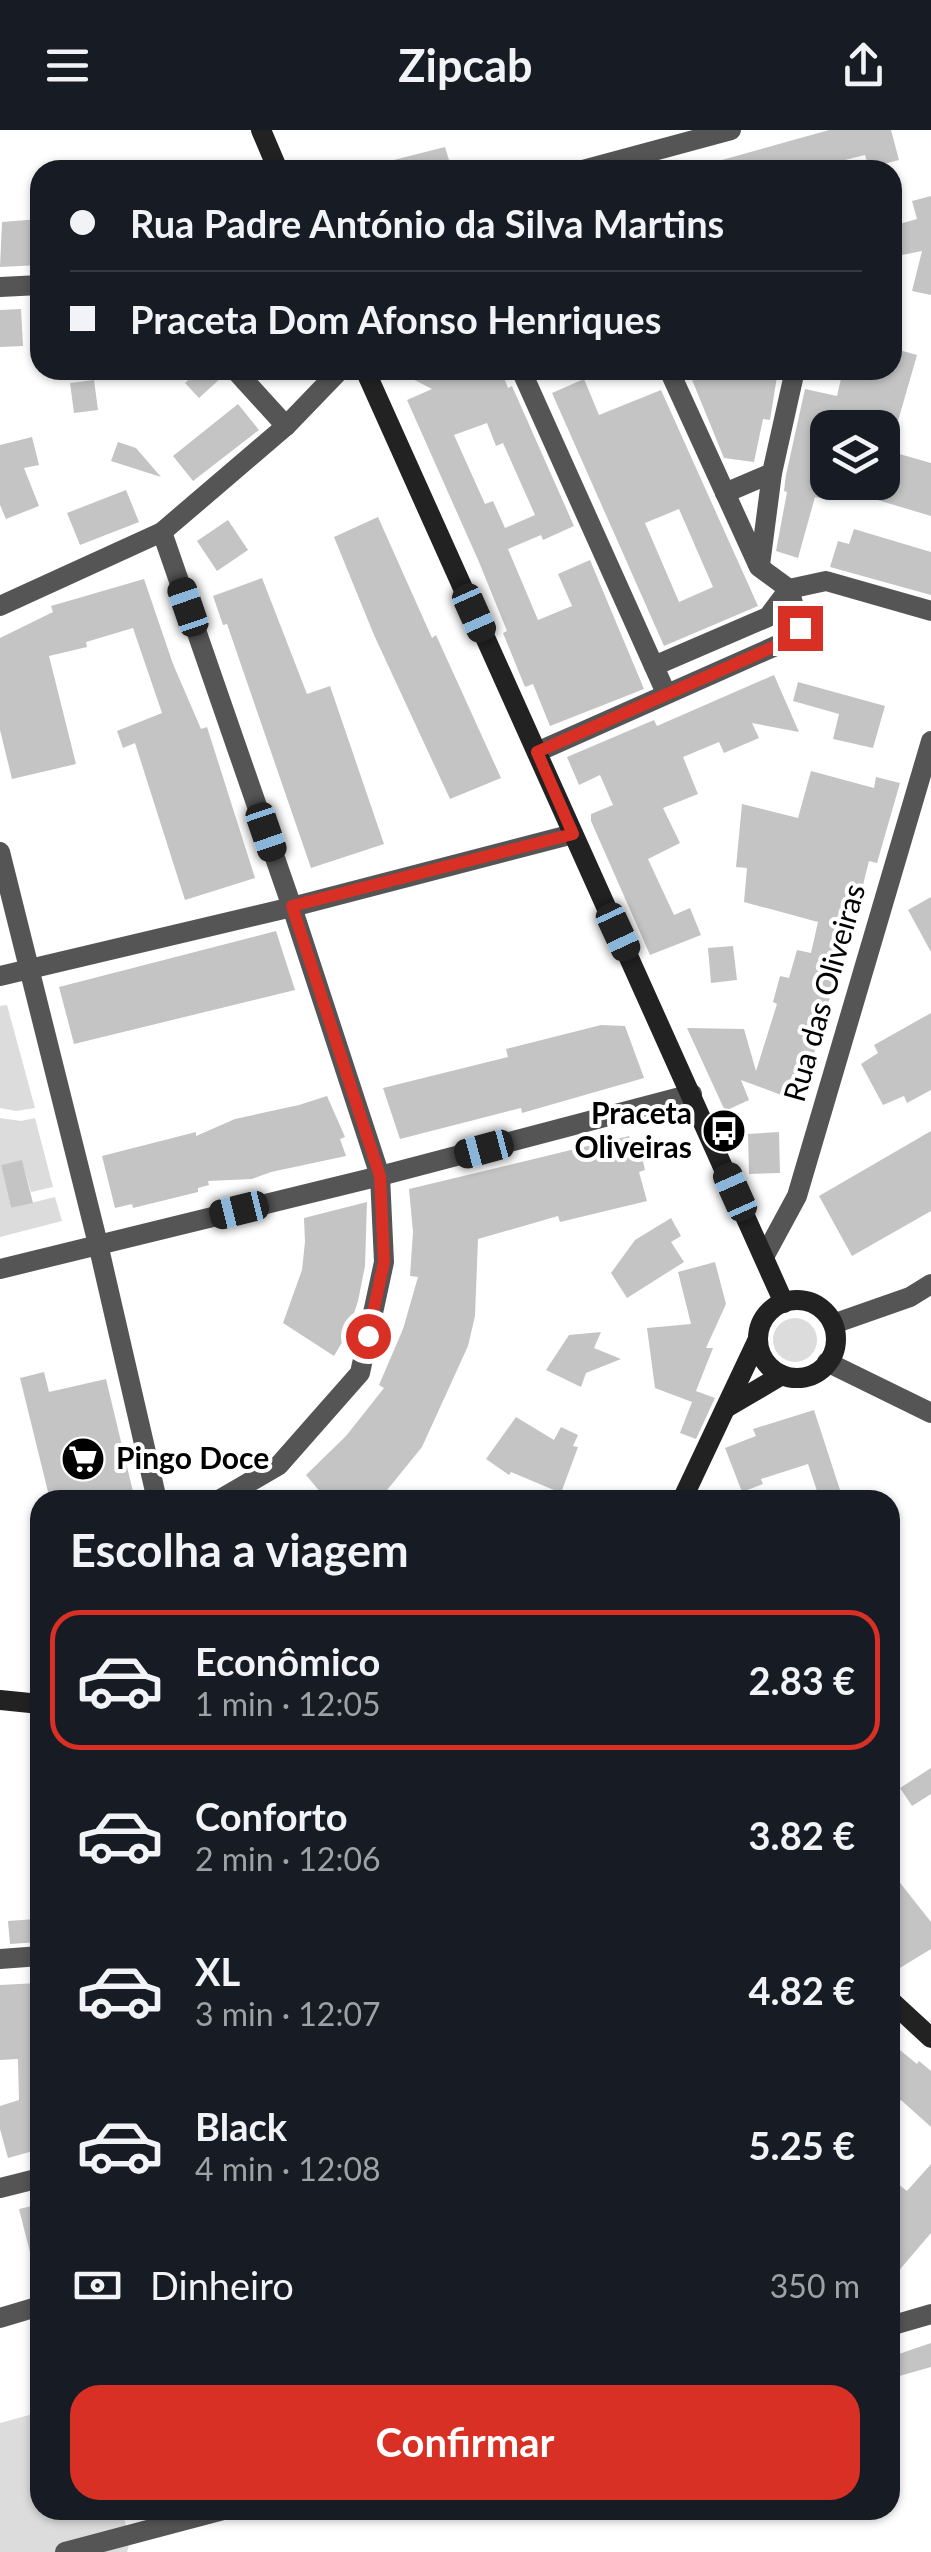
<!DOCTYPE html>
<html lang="pt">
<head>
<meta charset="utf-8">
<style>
	:root { --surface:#171b24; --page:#242831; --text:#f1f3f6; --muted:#9ea1a6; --line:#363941; --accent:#d93025 }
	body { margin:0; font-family:Lato,sans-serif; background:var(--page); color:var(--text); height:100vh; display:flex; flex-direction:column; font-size:38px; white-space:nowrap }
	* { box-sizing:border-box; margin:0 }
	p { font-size:32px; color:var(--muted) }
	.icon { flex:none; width:55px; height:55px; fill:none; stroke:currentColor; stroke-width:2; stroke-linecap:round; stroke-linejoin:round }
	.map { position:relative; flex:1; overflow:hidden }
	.sheet { position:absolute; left:30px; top:1360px; width:870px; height:1030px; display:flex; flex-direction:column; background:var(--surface); border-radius:30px; box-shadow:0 2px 8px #0004 }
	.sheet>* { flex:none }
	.guide { position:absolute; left:30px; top:30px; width:872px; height:220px; border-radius:30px; box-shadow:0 2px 8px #0004; display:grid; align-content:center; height:220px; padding:0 40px; background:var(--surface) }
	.buttons { position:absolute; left:810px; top:280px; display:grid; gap:20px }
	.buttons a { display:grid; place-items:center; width:90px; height:90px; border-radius:20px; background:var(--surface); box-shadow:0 2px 8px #0004; font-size:50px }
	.end { position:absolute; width:45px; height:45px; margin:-22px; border:12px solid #d93025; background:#fff; box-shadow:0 0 0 5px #fff }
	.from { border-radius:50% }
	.car { position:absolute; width:30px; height:60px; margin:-30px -15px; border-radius:12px; box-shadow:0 0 8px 2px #0007; background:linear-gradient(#222 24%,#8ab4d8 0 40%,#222 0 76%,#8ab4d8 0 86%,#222 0) }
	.guide b { display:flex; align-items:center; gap:35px; height:95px; font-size:38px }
	.guide b+b { border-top:2px solid var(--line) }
	.guide i { width:25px; height:25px; background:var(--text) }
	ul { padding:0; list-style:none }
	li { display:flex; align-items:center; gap:30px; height:140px; margin:0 20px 15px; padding:0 20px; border:5px solid transparent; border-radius:30px }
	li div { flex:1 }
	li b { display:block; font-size:38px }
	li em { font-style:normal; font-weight:700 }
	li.on { border-color:var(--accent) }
	li>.icon { width:90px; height:90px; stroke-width:1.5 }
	h2 { padding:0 40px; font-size:45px; line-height:120px }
	.pay { display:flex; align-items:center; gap:25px; height:110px; padding:0 40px; font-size:38px }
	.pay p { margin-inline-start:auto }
	.action { display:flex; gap:20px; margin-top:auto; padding:20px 40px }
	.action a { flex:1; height:115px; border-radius:30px; background:var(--accent); color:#fff; font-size:40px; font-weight:700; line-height:115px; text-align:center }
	header { display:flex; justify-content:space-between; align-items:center; height:130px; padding:0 40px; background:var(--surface); font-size:45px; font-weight:700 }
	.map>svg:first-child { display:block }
	.green { fill:#dcdcdc }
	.building { fill:#c4c4c4; fill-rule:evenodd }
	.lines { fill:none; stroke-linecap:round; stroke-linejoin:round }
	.street { stroke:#555; stroke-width:20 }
	.secondary { stroke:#222; stroke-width:20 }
	.route { stroke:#d93025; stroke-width:12 }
	.labels { text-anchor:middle; stroke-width:8; stroke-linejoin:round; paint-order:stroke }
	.street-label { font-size:30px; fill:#000; stroke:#fff }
	.poi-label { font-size:30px; font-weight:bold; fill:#000; stroke:#fff; text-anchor:end }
</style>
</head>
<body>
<header><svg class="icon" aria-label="menu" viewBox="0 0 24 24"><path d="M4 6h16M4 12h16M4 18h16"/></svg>Zipcab<svg class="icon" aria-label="share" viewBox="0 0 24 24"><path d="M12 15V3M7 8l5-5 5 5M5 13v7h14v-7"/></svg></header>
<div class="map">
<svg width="931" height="2422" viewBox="0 0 931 2422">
	<rect width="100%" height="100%" fill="#fff"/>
	<!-- green -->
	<g class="green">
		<path d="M7 875 35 978 16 981 0 978V876Z"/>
		<path d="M0 988 21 991 35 988 53 1057 31 1062 22 1031 1 1035 11 1078 55 1067 62 1091 0 1107Z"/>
		<circle cx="795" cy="1210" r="22"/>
		<path d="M40 2282V2380H122L130 2412 127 2422H0V2293Z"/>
	</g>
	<!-- building -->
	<g class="building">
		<path d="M829 0H891L899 30 869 38 865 25 805 40H704V35Z"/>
		<path d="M445 17 452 40H378V34Z"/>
		<path d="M931 66V165L912 161 922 121 892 127V96L917 89 912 71Z"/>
		<path d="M40 89V135L0 137 2 92Z"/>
		<path d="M21 179 23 216 0 217V180Z"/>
		<path d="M892 218 917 225 896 298H828V352H834L831 370 815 367 798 428 776 421 787 362 784 361 786 345 805 259 837 266 843 240H892Z"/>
		<path d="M199 240H222L223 246 199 268 185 253Z"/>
		<path d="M395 240H501L508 258 512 256 574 396 543 410 541 405 508 419 538 490 572 476 558 444 590 430 644 559 550 596 533 554 525 557 503 503 507 501 479 432 407 270 432 259ZM487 293 496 316 503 313 535 385 505 398 493 371 485 374 454 305Z"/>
		<path d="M688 240H778L770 290 763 289 754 332 724 328Z"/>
		<path d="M584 249 599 285 661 260 758 476 664 516 552 263ZM679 379 713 457 679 472 645 393Z"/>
		<path d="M94 250 98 280 74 283 70 253Z"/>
		<path d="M238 274 259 300 193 351 173 326Z"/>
		<path d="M32 307 39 335 24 338 39 376 6 389 0 375V315Z"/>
		<path d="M118 312 136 318 161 347 111 331Z"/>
		<path d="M882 319 931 333V386L834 357V352H882Z"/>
		<path d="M126 360 139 392 80 415 67 383Z"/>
		<path d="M378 387 432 508 436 505 501 648 450 669 374 505 334 407Z"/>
		<path d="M228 390 248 420 217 441 197 411Z"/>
		<path d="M854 399 931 422V465L830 437 838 411 849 414Z"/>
		<path d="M262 448 307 564 330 556 384 714 311 738 227 494 223 495 213 466Z"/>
		<path d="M144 449 173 534 201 599 207 597 255 748 185 770 135 613 123 618 117 601 162 583 133 498 86 512 87 517 49 526 76 634 12 649 0 600V508L53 482 51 476Z"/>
		<path d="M774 545 799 602 752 593 759 608 724 623 719 612 683 627 698 664 663 678 680 713 648 729 674 785 690 778 701 805 650 825 591 691V684L613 675 600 645 579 655 567 627 654 590 657 596Z"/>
		<path d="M798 552 885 576 873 618 833 609 839 584 793 571Z"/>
		<path d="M811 641 874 658 876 647 900 653 877 733 869 731 837 858 833 857 800 972 741 950 749 970 725 981 687 898 744 899 756 941 777 874 773 872 780 846 789 848 797 820 811 823 818 792 744 772 747 738 736 737 742 674 798 688Z"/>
		<path d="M931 767V822L908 780Z"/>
		<path d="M276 801 295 860 74 914 59 857Z"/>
		<path d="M733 816 737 850 711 853 708 818Z"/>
		<path d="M931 883V960L907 973 904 966 883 975 861 934 878 923 874 915Z"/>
		<path d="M601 895 625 896 644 948 522 983 521 978 400 1009 383 958 508 927 506 919Z"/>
		<path d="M327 966 345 1007 340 1009 346 1026 271 1042 252 1049 208 1051 209 1055 198 1058V1062L133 1078 132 1074 115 1078 102 1026 196 1002V1006L235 989 299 975Z"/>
		<path d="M931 1001V1081L852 1126 819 1066Z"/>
		<path d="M779 1002 780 1043 749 1044 748 1004Z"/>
		<path d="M629 1006 633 1020 640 1018 645 1040 639 1042 647 1071 560 1092 558 1086 478 1109 475 1186 468 1216 422 1317 379 1370H327L306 1345 346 1306 384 1258 379 1255 403 1199 418 1147 410 1146 413 1102 409 1059Z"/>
		<path d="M22 1030 33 1073 11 1078 1 1035Z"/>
		<path d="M367 1072 365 1136 358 1171 347 1204 334 1226 283 1193 302 1140 305 1112 304 1088Z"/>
		<path d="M671 1088 681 1106 671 1112 684 1132 627 1168 611 1143 635 1110Z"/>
		<path d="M715 1132 726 1174 706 1218H713L696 1261 715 1268 696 1309 680 1303 692 1272 655 1258 647 1198 691 1194 678 1142Z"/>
		<path d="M601 1202 594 1218 621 1229 586 1243 581 1257 546 1240 569 1205Z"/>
		<path d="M44 1242 49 1262 106 1249 135 1370H50L20 1248Z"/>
		<path d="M814 1280 841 1363 835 1365 837 1370H820L808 1334 761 1349 763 1354 742 1362 725 1318 756 1306 753 1299Z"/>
		<path d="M516 1287 554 1310 561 1297 578 1305 573 1316 578 1317 561 1363 511 1342 509 1345 486 1329Z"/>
		<path d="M931 1638V1664L912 1676 900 1658Z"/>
		<path d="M890 1740 931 1792V1819L890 1844V1798L900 1793 890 1776Z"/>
		<path d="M36 1789 37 1794H40V1812L10 1814 8 1791Z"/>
		<path d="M38 1853 40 2019 8 2028 0 1999V1976L19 1970 18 1929 0 1930V1855Z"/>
		<path d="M890 1912 917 1934 919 1931 931 1941V1997L901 1970 890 1985Z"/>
		<path d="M931 2034V2103L890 2151V2098L900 2086 890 2079V2048L907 2061Z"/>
		<path d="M40 2074V2138H34L19 2079Z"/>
		<path d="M931 2213V2237L896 2247 890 2227Z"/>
	</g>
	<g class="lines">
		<!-- street -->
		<g class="street">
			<path d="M583 40 731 0"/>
			<path d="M0 157 40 155"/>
			<path d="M235 240 286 296"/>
			<path d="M521 240 666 563"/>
			<path d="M669 240 759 437 789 459"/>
			<path d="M811 240H820"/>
			<path d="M725 363 772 343"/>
			<path d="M162 402 292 777 380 1046 384 1132 360 1243 279 1335 219 1370"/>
			<path d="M760 435 772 343 795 240"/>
			<path d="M789 459 826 451 931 481"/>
			<path d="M0 476 162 402 286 296 340 240"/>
			<path d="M654 536 768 487 789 459"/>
			<path d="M537 622 780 514 800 498 789 459"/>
			<path d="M0 722 98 1114 157 1370"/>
			<path d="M0 846 292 777 573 704"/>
			<path d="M764 1127 797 1066 931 611"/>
			<path d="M0 1139 380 1046 692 964"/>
			<path d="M833 1194 910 1167 931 1154"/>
			<path d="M827 1232 931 1283"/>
			<path d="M0 1829 40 1826"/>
			<path d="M0 2058 40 2048"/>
			<path d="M0 2188 40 2176"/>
			<path d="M890 2196 931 2184"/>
			<path d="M65 2422 223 2380"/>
		</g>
		<!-- secondary -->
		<g class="secondary">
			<path d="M261 0 278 40"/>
			<path d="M365 240 784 1173"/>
			<circle cx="797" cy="1209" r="39"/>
			<path d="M726 1278 782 1245"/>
			<path d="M682 1370 758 1209"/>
			<path d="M0 1570 40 1574"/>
			<path d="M890 1870 931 1908"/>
		</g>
	</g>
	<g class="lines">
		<!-- route -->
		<path class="route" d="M368 1206 384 1132 380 1046 292 776 573 704 537 622 780 514 800 498"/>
	</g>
	<!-- icons -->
	<defs>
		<symbol id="bus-disc" viewBox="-11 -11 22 22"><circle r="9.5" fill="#000" stroke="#fff"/><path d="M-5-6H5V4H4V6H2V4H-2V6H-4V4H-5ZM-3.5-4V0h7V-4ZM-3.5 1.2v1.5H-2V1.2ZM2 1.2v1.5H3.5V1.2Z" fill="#fff"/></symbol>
		<symbol id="supermarket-disc" viewBox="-11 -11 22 22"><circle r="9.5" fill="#000" stroke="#fff"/><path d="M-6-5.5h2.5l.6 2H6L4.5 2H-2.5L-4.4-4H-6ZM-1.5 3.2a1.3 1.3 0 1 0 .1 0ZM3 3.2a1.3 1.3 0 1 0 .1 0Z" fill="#fff"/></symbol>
	</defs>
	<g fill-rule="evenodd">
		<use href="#bus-disc" x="699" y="976" width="50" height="50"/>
		<use href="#supermarket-disc" x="58" y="1304" width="50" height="50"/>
	</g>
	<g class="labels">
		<!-- street labels -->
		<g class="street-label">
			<text transform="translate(825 863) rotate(-74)" y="10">Rua das Oliveiras</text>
		</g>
		<!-- poi labels -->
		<g class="poi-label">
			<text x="692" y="994">Praceta<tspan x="692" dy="34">Oliveiras</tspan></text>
			<text x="116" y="1339" text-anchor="start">Pingo Doce</text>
		</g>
	</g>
</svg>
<div class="buttons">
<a><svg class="icon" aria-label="layers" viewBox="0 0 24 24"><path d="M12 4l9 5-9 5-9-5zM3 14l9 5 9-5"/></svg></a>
</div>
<i class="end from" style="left:368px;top:1206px"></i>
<i class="end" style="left:800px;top:498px"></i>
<i class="car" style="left:188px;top:477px;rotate:341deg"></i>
<i class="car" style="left:474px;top:483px;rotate:156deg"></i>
<i class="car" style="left:266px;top:702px;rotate:161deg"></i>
<i class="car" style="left:618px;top:802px;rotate:155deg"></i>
<i class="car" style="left:484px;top:1019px;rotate:255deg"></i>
<i class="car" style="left:735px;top:1062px;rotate:336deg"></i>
<i class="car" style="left:239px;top:1080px;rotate:256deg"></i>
<div class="guide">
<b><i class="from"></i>Rua Padre António da Silva Martins</b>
<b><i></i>Praceta Dom Afonso Henriques</b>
</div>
<section class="sheet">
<h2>Escolha a viagem</h2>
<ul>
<li class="on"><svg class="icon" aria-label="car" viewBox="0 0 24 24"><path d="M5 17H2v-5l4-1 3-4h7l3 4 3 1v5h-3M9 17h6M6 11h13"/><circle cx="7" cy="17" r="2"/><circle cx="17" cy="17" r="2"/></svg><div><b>Econômico</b><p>1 min · 12:05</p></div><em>2.83 €</em></li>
<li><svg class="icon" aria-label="car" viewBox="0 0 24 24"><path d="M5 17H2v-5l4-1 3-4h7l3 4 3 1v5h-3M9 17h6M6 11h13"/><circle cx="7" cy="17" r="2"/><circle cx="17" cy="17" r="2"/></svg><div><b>Conforto</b><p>2 min · 12:06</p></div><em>3.82 €</em></li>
<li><svg class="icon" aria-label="car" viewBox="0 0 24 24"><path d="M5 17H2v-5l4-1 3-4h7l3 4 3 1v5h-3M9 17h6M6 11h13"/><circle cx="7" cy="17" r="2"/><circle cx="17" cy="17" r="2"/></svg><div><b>XL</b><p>3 min · 12:07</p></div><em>4.82 €</em></li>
<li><svg class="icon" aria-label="car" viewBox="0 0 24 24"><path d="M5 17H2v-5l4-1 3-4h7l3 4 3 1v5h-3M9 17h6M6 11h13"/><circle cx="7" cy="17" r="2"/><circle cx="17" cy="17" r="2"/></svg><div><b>Black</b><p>4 min · 12:08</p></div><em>5.25 €</em></li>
</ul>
<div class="pay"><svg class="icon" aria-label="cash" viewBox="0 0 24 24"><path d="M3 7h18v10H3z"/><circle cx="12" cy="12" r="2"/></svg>Dinheiro<p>350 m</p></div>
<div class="action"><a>Confirmar</a></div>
</section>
</div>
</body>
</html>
